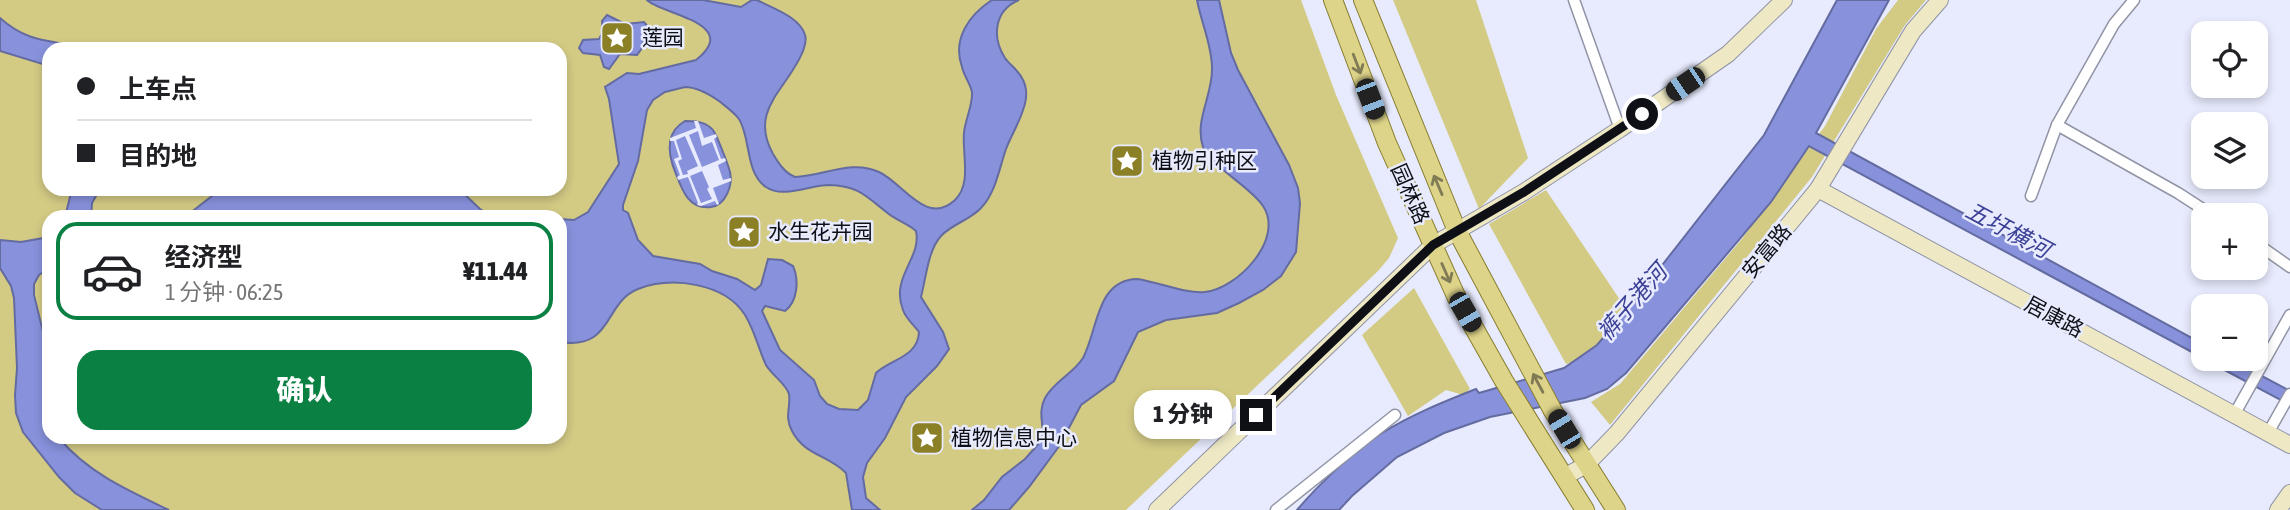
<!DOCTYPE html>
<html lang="zh">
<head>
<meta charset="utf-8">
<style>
	:root { --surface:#fff; --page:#f6f6f6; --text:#202124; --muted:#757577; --line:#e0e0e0; --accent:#0b8043 }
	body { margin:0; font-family:"Asap Condensed","Noto Sans SC",sans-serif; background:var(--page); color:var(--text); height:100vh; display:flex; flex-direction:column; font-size:26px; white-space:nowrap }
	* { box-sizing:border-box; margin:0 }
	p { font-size:23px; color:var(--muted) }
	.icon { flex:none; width:38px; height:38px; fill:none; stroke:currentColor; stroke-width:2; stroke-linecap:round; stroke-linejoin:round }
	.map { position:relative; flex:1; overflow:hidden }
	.sheet { position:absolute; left:42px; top:210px; width:525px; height:234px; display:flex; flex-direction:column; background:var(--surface); border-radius:21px; box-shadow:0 4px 10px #0003 }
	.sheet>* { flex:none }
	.banner { position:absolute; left:42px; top:42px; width:525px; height:154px; border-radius:21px; box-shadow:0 4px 10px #0003; display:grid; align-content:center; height:154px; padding:0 35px; background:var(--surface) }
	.controls { position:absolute; left:2191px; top:21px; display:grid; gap:14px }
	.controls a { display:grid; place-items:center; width:77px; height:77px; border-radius:14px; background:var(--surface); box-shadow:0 4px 10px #0003; font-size:35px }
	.end { position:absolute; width:32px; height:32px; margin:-16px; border:9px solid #0f1016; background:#fff; box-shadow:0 0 0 4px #fff }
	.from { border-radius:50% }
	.bubble { position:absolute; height:49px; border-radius:21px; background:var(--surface); box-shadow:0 4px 10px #0003; font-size:23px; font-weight:800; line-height:49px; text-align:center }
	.car { position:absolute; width:21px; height:42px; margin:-21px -10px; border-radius:9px; box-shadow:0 0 5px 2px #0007; background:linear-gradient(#222 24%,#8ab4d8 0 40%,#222 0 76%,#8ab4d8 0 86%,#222 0) }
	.banner b { display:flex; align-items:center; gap:24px; height:66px; font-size:26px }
	.banner b+b { border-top:2px solid var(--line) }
	.banner i { width:18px; height:18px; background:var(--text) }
	ul { padding:12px 0 0; list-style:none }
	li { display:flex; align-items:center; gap:21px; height:98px; margin:0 14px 10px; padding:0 21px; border:4px solid transparent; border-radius:21px }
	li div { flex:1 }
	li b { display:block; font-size:26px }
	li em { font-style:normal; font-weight:800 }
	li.current { border-color:var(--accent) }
	li>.icon { width:63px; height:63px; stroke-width:1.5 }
	.button { display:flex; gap:14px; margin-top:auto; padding:14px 35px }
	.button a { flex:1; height:80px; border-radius:21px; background:var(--accent); color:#fff; font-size:28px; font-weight:800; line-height:80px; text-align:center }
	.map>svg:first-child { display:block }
	.green { fill:#d3ca84; fill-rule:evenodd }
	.water { fill:#8892dc; stroke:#646ba1; stroke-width:2; fill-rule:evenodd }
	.pier { fill:#e7ebfd; fill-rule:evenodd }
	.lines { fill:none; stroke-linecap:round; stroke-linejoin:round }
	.street-casing { stroke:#9094a5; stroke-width:13 }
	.secondary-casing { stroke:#9094a5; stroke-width:18 }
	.primary-casing { stroke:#877c2d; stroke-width:20 }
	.street { stroke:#fff; stroke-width:10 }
	.secondary { stroke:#eee9c4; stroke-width:16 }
	.primary { stroke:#ddd389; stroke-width:18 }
	.oneway { stroke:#807b55 }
	.route { stroke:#0f1016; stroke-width:9 }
	.labels { text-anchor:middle; stroke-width:5; stroke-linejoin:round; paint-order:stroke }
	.poi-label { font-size:21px; fill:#0f1016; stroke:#e7ebfd; text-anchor:start }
	.street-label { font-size:21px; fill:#0f1016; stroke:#e7ebfd }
	.water-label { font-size:23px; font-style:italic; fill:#3c4096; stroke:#e7ebfd }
</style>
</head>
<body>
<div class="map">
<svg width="2290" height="510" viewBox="0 0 2290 510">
	<rect width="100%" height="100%" fill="#e7ebfd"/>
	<!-- green -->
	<g class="green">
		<path d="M0 0H1301L1336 95 1398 238 1389 258 1378 271 1126 510H0ZM49 49H560V189H49ZM49 217H560V438H49Z"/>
		<path d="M1393 0H1476L1528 158 1479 209Z"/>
		<path d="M1898 0H1926L1905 25 1812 177 1610 425 1591 402 1620 384 1741 240 1825 126 1876 29Z"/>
		<path d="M1546 190 1633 319 1602 353 1566 364 1489 224Z"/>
		<path d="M1414 288 1470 389 1463 395 1446 390 1408 416 1362 335Z"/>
	</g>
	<!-- water -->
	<g class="water">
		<path d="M647 0H703L741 7 752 0H757C772 8 800 17 805 35 807 40 805 45 803 51 788 89 748 109 773 154 779 164 785 173 795 177 824 176 851 159 879 172 902 182 926 227 955 200 972 184 962 154 964 133 965 120 973 105 972 92 970 83 964 76 962 67 952 39 969 15 992 0H1019C995 10 991 36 1005 58 1010 65 1018 70 1022 78 1028 88 1027 99 1023 110 1019 123 1011 136 1006 149 999 169 996 192 981 208 970 220 952 224 941 236 928 250 926 278 921 297L943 332 949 349 937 366 906 397 885 438 867 463 863 477 866 498 880 510H852L846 473C829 455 805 456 792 431 784 416 791 408 789 394 787 385 771 374 766 365 758 348 755 331 745 315 725 283 672 276 638 289 603 303 614 350 560 342V219L574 220 588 212 619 164 609 99 605 87 627 73 639 74 696 60C743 23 660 14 647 0ZM685 87C697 87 709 94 719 101 725 106 734 112 739 119 751 138 745 173 766 187 783 199 810 185 829 185 858 186 865 195 885 211 895 220 907 223 916 231 922 258 890 277 903 310 906 319 914 325 919 332 918 357 891 359 876 373L868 400 858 410 839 409 827 404 820 396 814 380 780 350 762 311 765 306 785 311C798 301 799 280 793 266L782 260 768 259 761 285 755 290 737 279 712 271 700 264 653 256 638 240 628 213 623 210V205L638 161 647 110 653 100 665 92Z"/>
		<path d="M1197 0H1219L1231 53 1238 70 1289 165 1298 188 1300 203 1296 252 1281 276 1263 290 1239 303 1217 313 1166 320 1138 332 1114 381 1081 405 1060 445 1029 487 1009 510H972L984 500 1002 477 1025 459 1042 440C1045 425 1037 414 1045 398 1054 381 1073 374 1083 358 1098 330 1096 280 1137 279 1159 282 1185 294 1205 292 1237 289 1285 239 1263 206 1251 187 1209 165 1203 147 1194 120 1213 95 1212 68 1212 45 1201 22 1197 0Z"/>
		<path d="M1837 0H1889L1816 133 2203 344V358L1809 146 1771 202 1626 373 1607 389 1585 398 1490 417 1444 433 1397 457 1352 496 1339 510H1297C1318 485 1354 451 1382 433 1411 415 1443 402 1476 389L1479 393 1564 368 1597 345 1627 310 1764 135Z"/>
		<path d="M607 15 625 24 644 22 651 30 644 39 642 48 637 55 620 54 609 69 604 67 600 55 583 53 579 48 583 40 599 39 603 32 602 21Z"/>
		<path d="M0 18C30 45 53 39 88 49H49V66L0 51Z"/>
		<path d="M685 121C694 121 703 121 711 128 716 132 718 141 721 147 724 155 728 164 730 172 733 185 726 205 711 207 689 210 682 190 676 174 668 155 664 133 685 121Z"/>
		<path d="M72 189H100L92 203 91 217H65Z"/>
		<path d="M221 189H459L480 209 493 217H185Z"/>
		<path d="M49 237V268L39 275 34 284V295L47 348 43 401 49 423V438H59C88 473 129 491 169 510H102L75 493 59 477 23 432 16 413 15 395 17 368 14 298 11 286 0 268V240L21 242Z"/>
		<path d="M2204 359H2230L2290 391V405Z"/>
	</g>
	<!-- pier -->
	<path class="pier" d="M694 121H698L704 138 716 134 717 137 714 139 721 159 725 158 726 161 718 165 723 180 731 178V181L713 188 719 204 717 205 715 201 701 206 697 205 698 203 688 177 678 180 677 177 680 175 674 159 679 157 674 141H670V138L696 128ZM698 131 702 146 712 142 719 160 702 167 689 135ZM685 136 698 166 687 171 688 174 683 175 678 161 682 159 676 140ZM702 171 709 187 707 189 712 199 701 203 690 176Z"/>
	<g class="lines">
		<defs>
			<g id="street">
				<path d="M1574 0 1620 129"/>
				<path d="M2057 125 2178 193 2212 215"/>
				<path d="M2031 196 2057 125 2114 24 2134 0"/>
				<path d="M2256 243 2290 267"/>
				<path d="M2234 415 2290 315"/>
				<path d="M2268 433 2290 394"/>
				<path d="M1276 510 1395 415"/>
			</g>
			<g id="secondary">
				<path d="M1818 189 2290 445"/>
				<path d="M1564 477 1586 465 1617 433 1818 189 1913 31 1940 0"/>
				<path d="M1157 510 1433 245 1524 192 1620 129 1728 54 1784 0"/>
				<path d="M2278 510 2290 493"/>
			</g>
			<g id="primary">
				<path d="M1333 0 1387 143 1456 296 1504 381 1585 510"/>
				<path d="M1363 0 1457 231 1553 411 1616 510"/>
			</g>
		</defs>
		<!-- street casing -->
		<use href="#street" class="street-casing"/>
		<!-- secondary casing -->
		<use href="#secondary" class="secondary-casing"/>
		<!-- primary casing -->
		<use href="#primary" class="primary-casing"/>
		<!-- street -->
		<use href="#street" class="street"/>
		<!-- secondary -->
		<use href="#secondary" class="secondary"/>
		<!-- primary -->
		<use href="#primary" class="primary"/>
	</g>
	<!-- one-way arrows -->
	<defs><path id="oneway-shaft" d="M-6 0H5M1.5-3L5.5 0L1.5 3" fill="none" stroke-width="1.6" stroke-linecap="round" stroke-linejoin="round" transform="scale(1.75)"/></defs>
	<g class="oneway">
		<use href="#oneway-shaft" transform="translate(1357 64) rotate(69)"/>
		<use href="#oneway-shaft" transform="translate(1438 185) rotate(-113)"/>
		<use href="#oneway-shaft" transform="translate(1446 273) rotate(66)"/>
		<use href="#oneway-shaft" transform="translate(1538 383) rotate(-118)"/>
	</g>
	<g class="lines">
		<!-- route -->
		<path class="route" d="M1256 415 1433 245 1524 192 1642 114"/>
	</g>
	<!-- icons -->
	<defs>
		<symbol id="sight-square" viewBox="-11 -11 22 22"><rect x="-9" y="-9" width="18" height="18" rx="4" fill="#8c8027" stroke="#e7ebfd"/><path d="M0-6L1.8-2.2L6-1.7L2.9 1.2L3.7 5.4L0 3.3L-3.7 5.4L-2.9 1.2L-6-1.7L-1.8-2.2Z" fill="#fff"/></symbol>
	</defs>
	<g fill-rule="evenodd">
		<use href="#sight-square" x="598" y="19" width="38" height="38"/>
		<use href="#sight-square" x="1108" y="142" width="38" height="38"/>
		<use href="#sight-square" x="725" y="213" width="38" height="38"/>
		<use href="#sight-square" x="908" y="419" width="38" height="38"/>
	</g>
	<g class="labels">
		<!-- poi labels -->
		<g class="poi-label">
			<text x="642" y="45">莲园</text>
			<text x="1152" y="168">植物引种区</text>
			<text x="768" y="239">水生花卉园</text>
			<text x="951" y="445">植物信息中心</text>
		</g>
		<!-- street labels -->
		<g class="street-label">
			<text transform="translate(1410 194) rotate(66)" y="7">园林路</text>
			<text transform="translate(1767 251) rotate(-50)" y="7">安富路</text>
			<text transform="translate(2054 317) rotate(28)" y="7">居康路</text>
		</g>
		<!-- water labels -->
		<g class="water-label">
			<text transform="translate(2008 230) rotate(28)" y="8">五圩横河</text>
			<text transform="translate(1632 302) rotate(-49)" y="8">裤子港河</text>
		</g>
	</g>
</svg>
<div class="controls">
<a><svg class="icon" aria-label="locate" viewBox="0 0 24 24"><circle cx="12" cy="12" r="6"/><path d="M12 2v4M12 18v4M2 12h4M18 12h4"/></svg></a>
<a><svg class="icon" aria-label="layers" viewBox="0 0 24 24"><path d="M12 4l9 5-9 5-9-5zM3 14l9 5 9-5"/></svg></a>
<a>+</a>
<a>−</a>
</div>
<i class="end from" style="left:1642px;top:114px"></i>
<i class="end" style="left:1256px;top:415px"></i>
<div class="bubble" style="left:1134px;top:390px;width:98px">1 分钟</div>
<i class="car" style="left:1685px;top:84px;rotate:236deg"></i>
<i class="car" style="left:1370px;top:99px;rotate:159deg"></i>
<i class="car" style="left:1465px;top:312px;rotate:150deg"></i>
<i class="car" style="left:1564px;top:429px;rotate:329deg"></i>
<div class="banner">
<b><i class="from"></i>上车点</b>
<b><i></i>目的地</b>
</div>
<section class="sheet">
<ul>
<li class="current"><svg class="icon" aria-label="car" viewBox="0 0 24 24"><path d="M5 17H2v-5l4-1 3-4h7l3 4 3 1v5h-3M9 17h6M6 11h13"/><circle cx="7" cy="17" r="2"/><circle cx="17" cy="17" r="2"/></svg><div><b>经济型</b><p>1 分钟 · 06:25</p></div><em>¥11.44</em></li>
</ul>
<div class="button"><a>确认</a></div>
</section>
</div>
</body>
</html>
